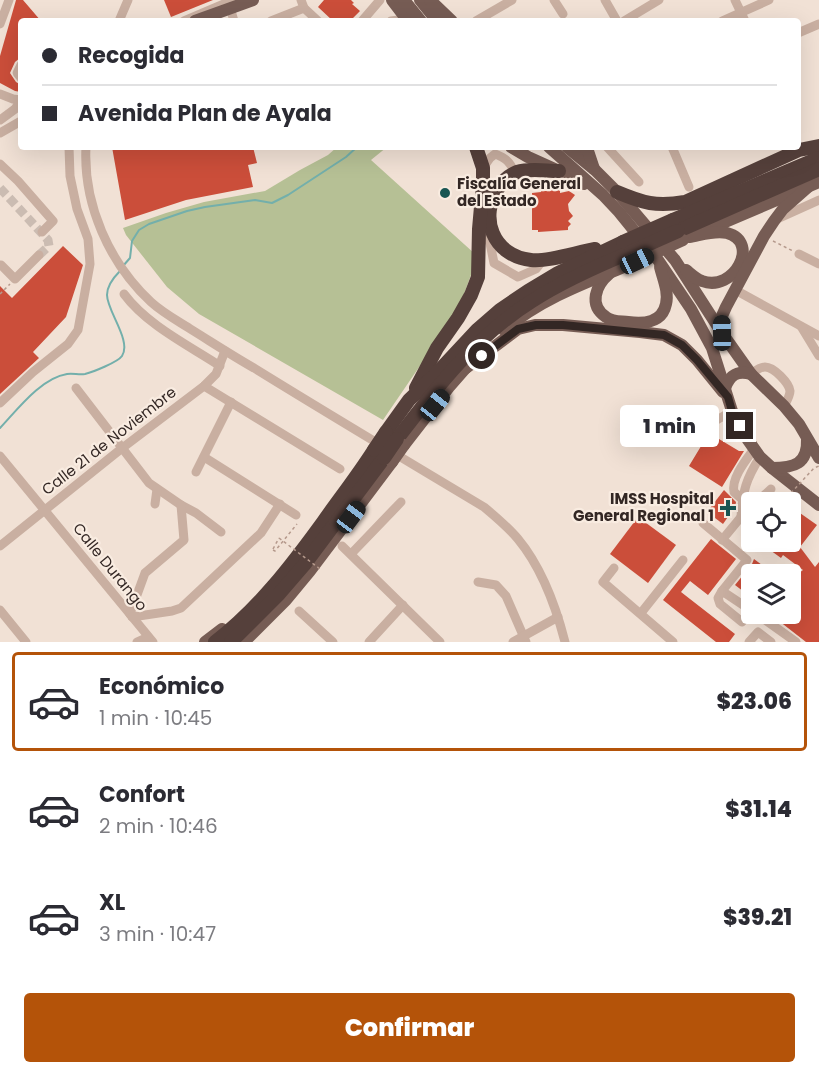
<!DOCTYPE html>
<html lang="es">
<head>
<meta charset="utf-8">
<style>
	:root { --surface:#fff; --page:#f2f2f3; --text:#2b2b33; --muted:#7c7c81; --line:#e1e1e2; --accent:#b45309 }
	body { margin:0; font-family:Poppins,sans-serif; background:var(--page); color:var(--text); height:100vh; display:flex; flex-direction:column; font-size:22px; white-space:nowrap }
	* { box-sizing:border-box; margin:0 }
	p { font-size:20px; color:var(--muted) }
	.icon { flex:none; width:33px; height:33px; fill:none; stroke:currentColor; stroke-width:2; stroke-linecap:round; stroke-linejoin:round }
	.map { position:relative; height:642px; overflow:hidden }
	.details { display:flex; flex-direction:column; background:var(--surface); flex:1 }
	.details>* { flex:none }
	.top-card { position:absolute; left:18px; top:18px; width:783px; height:132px; border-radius:6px; box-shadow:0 6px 24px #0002; display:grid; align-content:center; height:132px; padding:0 24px; background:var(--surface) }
	.tools { position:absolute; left:741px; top:492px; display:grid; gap:12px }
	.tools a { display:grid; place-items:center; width:60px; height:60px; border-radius:6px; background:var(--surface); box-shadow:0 6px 24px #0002; font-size:30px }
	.end { position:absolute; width:27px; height:27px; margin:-14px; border:8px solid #332724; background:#fff; box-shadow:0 0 0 3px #fff }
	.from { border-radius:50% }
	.bubble { position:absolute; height:42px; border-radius:6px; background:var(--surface); box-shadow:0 6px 24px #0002; font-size:20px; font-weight:800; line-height:42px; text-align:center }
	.car { position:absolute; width:18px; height:36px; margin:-18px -9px; border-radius:8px; box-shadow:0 0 4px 2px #0007; background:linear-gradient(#222 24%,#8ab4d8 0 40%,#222 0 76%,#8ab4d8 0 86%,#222 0) }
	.top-card b { display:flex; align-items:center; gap:21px; height:57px; font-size:22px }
	.top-card b+b { border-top:2px solid var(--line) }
	.top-card i { width:15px; height:15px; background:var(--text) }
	ul { padding:10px 0 0; list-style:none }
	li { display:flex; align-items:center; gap:18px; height:99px; margin:0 12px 9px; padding:0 12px; border:3px solid transparent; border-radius:6px }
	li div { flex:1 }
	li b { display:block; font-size:22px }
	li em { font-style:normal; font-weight:800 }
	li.active { border-color:var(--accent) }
	li>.icon { width:54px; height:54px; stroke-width:1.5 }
	.cta { display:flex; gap:12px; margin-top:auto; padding:12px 24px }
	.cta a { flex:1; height:69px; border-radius:6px; background:var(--accent); color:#fff; font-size:24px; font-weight:800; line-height:69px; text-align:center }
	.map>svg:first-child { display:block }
	.green { fill:#b6c095 }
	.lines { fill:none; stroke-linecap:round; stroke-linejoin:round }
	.stream { stroke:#73afab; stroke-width:2 }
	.building { fill:#cb4e3a }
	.minor-tunnel { stroke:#cbbcb2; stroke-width:9; stroke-dasharray:9 4.5; stroke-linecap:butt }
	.path { stroke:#b5998c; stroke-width:1.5; stroke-dasharray:3 3; stroke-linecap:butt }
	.minor { stroke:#c9afa1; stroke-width:9 }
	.major { stroke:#765c54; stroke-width:12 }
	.highway { stroke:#55403b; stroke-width:14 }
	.path-bridge { stroke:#b5998c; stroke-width:1.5; stroke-dasharray:3 3; stroke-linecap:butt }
	.major-bridge { stroke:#765c54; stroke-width:12 }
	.highway-bridge { stroke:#55403b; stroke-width:14 }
	.route { stroke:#332724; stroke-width:8 }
	.poi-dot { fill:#195653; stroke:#f9ece1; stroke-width:2 }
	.labels { text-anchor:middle; stroke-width:4.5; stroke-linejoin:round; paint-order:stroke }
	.poi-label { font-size:15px; font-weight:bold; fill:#332724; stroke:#f9ece1; text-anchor:start }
	.street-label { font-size:15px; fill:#332724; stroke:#f9ece1 }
</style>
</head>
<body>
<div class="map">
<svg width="819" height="642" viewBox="0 0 819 642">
	<rect width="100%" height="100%" fill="#f1e1d5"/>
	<!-- green -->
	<path class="green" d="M337 147H387L371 160 475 254 471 275 458 310 383 420 199 314 167 287 126 235 123 228 166 213 204 202 265 191 300 170 328 155Z"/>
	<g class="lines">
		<!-- stream -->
		<g class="stream">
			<path d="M123 266 130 258 132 241 139 230 149 224 187 211 205 207 255 200 272 203 288 195 346 157 357 147"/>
			<path d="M0 428C17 410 41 378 67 374 73 373 79 375 85 374 93 372 118 362 122 356 132 341 107 311 107 295 107 286 114 277 120 271"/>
		</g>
	</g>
	<!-- building -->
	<g class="building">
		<path d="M16 0H23L41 21H21V56L20 58 15 62 10 73 16 82 21 85V92L15 91 0 83V56Z"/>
		<path d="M164 0H213L171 17Z"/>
		<path d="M324 0H351L354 3 352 4 360 11 350 21H333L318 7Z"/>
		<path d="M112 147H253L257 163 248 165 253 187 186 200 125 220Z"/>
		<path d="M541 189H560V193L569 191 575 195 568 204 569 211 573 216 568 221 571 224 568 227V230L538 232V230H532V193L541 192Z"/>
		<path d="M63 246 83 265 66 317 33 352 39 358 0 394V286L12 298Z"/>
		<path d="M709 433 739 451H744L722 487 689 466Z"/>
		<path d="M724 490 736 502 735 507 723 524 707 512Z"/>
		<path d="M790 506 817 525 800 547 815 567 819 562V642H806L770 614H790V580L803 570 783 555 781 558 759 542H790Z"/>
		<path d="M638 517 676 545 648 583 610 554Z"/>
		<path d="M711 539 736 559 708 595 690 581 681 592 735 634 729 642H716L663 600Z"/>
		<path d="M754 559 774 574H752V598L735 585 752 564Z"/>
	</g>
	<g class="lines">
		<!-- minor-tunnel -->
		<path class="minor-tunnel" d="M0 188 48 240 49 246 39 255"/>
		<!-- path -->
		<g class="path">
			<path d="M773 241 793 251"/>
			<path d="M0 294 10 284"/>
			<path d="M788 494 794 500 795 498"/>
			<path d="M273 549 279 538"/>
			<path d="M273 550 275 551 297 524"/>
		</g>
		<!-- minor -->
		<g class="minor">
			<path d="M301 0 304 8 318 21"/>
			<path d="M554 0 563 14"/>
			<path d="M605 0 617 21"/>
			<path d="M735 0 745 21"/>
			<path d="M229 4 234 21"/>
			<path d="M119 21 128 0"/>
			<path d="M184 21 233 0"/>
			<path d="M271 21 304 8"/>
			<path d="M362 21 380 0"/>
			<path d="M391 21 406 19"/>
			<path d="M476 21 512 0"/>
			<path d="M624 21 659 0"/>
			<path d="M722 21 769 0"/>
			<path d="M0 24 9 0"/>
			<path d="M798 33 819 24"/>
			<path d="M21 65 17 73 21 78"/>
			<path d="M0 94 13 99 21 100"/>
			<path d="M0 120 15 109 21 100"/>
			<path d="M0 133 21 121"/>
			<path d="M86 147C83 204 109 263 151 302 163 313 178 321 192 330 213 343 233 356 254 368 330 415 407 461 484 507 496 517 508 527 518 539 542 568 556 607 565 642"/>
			<path d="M607 147 639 182"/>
			<path d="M672 147 689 187"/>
			<path d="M0 164 18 181 53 221 42 232"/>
			<path d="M483 168 490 158 495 154C506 158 510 162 515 173"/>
			<path d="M775 220 819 200"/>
			<path d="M479 229 490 243 494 263 518 277 536 269 543 260"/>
			<path d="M799 254 819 264"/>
			<path d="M1 265 15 279 39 255"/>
			<path d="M739 292 819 336"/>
			<path d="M124 294C147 325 188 345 220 366"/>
			<path d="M802 328 819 356"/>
			<path d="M751 374C755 371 760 367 765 367 774 367 789 383 790 391 790 396 787 401 784 406"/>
			<path d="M204 386 340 469"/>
			<path d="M76 388 149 483 181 505 196 513 221 532"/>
			<path d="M0 403 33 372 68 344 78 330 90 264 88 239 77 209 70 176 69 147"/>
			<path d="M688 437 732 411"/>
			<path d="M0 456 153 642"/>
			<path d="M204 457 296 515"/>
			<path d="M196 472 231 402"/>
			<path d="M742 499 734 492C731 478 746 460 754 449"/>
			<path d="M757 502 771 489"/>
			<path d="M155 504 157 489"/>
			<path d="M741 517C743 490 746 479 760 457"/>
			<path d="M703 523 747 560 722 591 752 611"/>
			<path d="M722 540 741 517 752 507"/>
			<path d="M0 546 121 449 204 386 216 374 225 351"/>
			<path d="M342 546 440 642"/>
			<path d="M351 554 401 502"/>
			<path d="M614 568 603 582 673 642"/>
			<path d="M478 582 496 585 506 596 526 642"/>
			<path d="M722 591 718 598 720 604 742 622 751 610"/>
			<path d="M0 610 26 642"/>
			<path d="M299 611 333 642"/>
			<path d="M641 613 683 560"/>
			<path d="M130 614 145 573 184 540 181 505"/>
			<path d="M757 614 796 642"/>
			<path d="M132 617 172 611 181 608 261 533 280 504"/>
			<path d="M137 642 148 637"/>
			<path d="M369 642 403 605"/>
			<path d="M513 642 558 617"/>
			<path d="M749 642 758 632 771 642"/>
		</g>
		<!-- major -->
		<g class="major">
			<path d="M392 0 408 21"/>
			<path d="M404 0 421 21"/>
			<path d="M420 0 437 21"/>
			<path d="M430 0 452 21"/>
			<path d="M511 147 528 157 559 171 584 184"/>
			<path d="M549 147 603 195 619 212 658 260 691 309 712 348 732 411 748 440 760 457 772 468 819 505"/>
			<path d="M567 147 595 170 617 192 675 260 722 333 751 374 784 406 799 424 819 458"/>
			<path d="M584 147 588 151 594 169"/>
			<path d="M704 231 819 182"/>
			<path d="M686 270C691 274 696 279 702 281 734 293 761 242 727 233 715 230 701 235 689 237"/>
			<path d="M609 274C596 285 588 305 606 317 612 322 621 321 628 322 644 324 662 323 666 304 669 292 663 279 660 267"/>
			<path d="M504 330C543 297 590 281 636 262"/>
			<path d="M722 332V316L726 307 764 236 774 221 783 209 808 187"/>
			<path d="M466 368 518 329 535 325H563L640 332 664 335 682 345 697 360 723 392"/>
			<path d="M725 388C730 375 737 370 751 374"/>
			<path d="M404 445 449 387 470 363"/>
			<path d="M772 468C794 468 808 464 807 439"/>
			<path d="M205 642 222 629"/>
			<path d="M244 642 286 600 310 571 392 462"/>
		</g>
		<!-- highway -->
		<g class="highway">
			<path d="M559 171C545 171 530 168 517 172 510 175 503 181 499 187 478 217 493 256 531 260 548 262 577 252 595 249"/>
			<path d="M617 192C643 203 656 207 685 202L799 150 819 146"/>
			<path d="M673 220 819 158"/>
			<path d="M678 231 819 169"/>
			<path d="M416 388 437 348 458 318 471 295 478 277 479 229 483 184V168L476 147"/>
			<path d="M386 432 409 400 435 375 477 330 500 310 528 291 558 273 623 242"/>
			<path d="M397 439C436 388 476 336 532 301 563 281 597 266 631 252"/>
			<path d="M215 642C258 609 291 566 323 522 340 498 358 475 374 450"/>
			<path d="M231 642 279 594 304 565 384 458"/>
		</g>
		<!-- path-bridge -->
		<g class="path-bridge">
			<path d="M791 493 814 468 819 466"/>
			<path d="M279 538 320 569"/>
		</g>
		<!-- major-bridge -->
		<g class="major-bridge">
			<path d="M195 21 253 0"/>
			<path d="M637 261 683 240"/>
			<path d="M392 462 404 445"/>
		</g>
		<!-- highway-bridge -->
		<g class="highway-bridge">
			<path d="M623 242 673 220"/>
			<path d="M631 252 678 231"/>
			<path d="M374 450 386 432"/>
			<path d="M384 458 397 439"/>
		</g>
	</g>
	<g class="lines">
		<!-- route -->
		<path class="route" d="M482 356 518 329 536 325H563L664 335 682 345 697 360 728 397 732 411 740 426"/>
	</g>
	<!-- markers -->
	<g class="poi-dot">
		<circle cx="445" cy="193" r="6"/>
		<path d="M725 499h6v6h6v6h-6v6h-6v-6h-6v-6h6z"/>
	</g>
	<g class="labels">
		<!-- poi labels -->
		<g class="poi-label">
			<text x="457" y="189">Fiscalía General<tspan x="457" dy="17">del Estado</tspan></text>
			<text x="714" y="504" text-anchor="end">IMSS Hospital<tspan x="714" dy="17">General Regional 1</tspan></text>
		</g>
		<!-- street labels -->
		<g class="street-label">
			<text transform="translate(109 441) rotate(-38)" y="5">Calle 21 de Noviembre</text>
			<text transform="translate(110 567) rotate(51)" y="5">Calle Durango</text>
		</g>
	</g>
</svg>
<div class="tools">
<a><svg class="icon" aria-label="locate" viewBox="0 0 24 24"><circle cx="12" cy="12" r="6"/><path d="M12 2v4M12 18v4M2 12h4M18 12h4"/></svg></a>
<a><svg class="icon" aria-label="layers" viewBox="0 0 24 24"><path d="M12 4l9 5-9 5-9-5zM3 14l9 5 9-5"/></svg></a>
</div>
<i class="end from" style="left:482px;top:356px"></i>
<i class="end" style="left:740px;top:426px"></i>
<div class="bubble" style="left:620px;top:405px;width:99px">1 min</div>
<i class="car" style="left:637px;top:261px;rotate:65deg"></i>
<i class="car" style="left:722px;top:333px;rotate:359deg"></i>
<i class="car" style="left:435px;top:405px;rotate:39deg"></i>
<i class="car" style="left:351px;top:517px;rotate:37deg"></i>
<div class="top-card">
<b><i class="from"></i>Recogida</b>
<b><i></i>Avenida Plan de Ayala</b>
</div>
</div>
<section class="details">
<ul>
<li class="active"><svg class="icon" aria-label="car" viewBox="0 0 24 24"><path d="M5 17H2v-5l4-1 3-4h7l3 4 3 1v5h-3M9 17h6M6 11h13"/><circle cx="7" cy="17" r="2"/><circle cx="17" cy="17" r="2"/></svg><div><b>Económico</b><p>1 min · 10:45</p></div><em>$23.06</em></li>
<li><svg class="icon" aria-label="car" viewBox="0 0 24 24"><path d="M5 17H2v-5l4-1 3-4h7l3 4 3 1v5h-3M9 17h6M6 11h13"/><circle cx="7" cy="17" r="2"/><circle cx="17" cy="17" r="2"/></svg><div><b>Confort</b><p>2 min · 10:46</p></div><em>$31.14</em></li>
<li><svg class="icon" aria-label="car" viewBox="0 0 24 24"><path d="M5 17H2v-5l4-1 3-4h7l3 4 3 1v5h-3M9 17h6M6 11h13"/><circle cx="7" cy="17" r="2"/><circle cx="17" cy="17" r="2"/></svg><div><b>XL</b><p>3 min · 10:47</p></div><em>$39.21</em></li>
</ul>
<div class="cta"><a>Confirmar</a></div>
</section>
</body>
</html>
